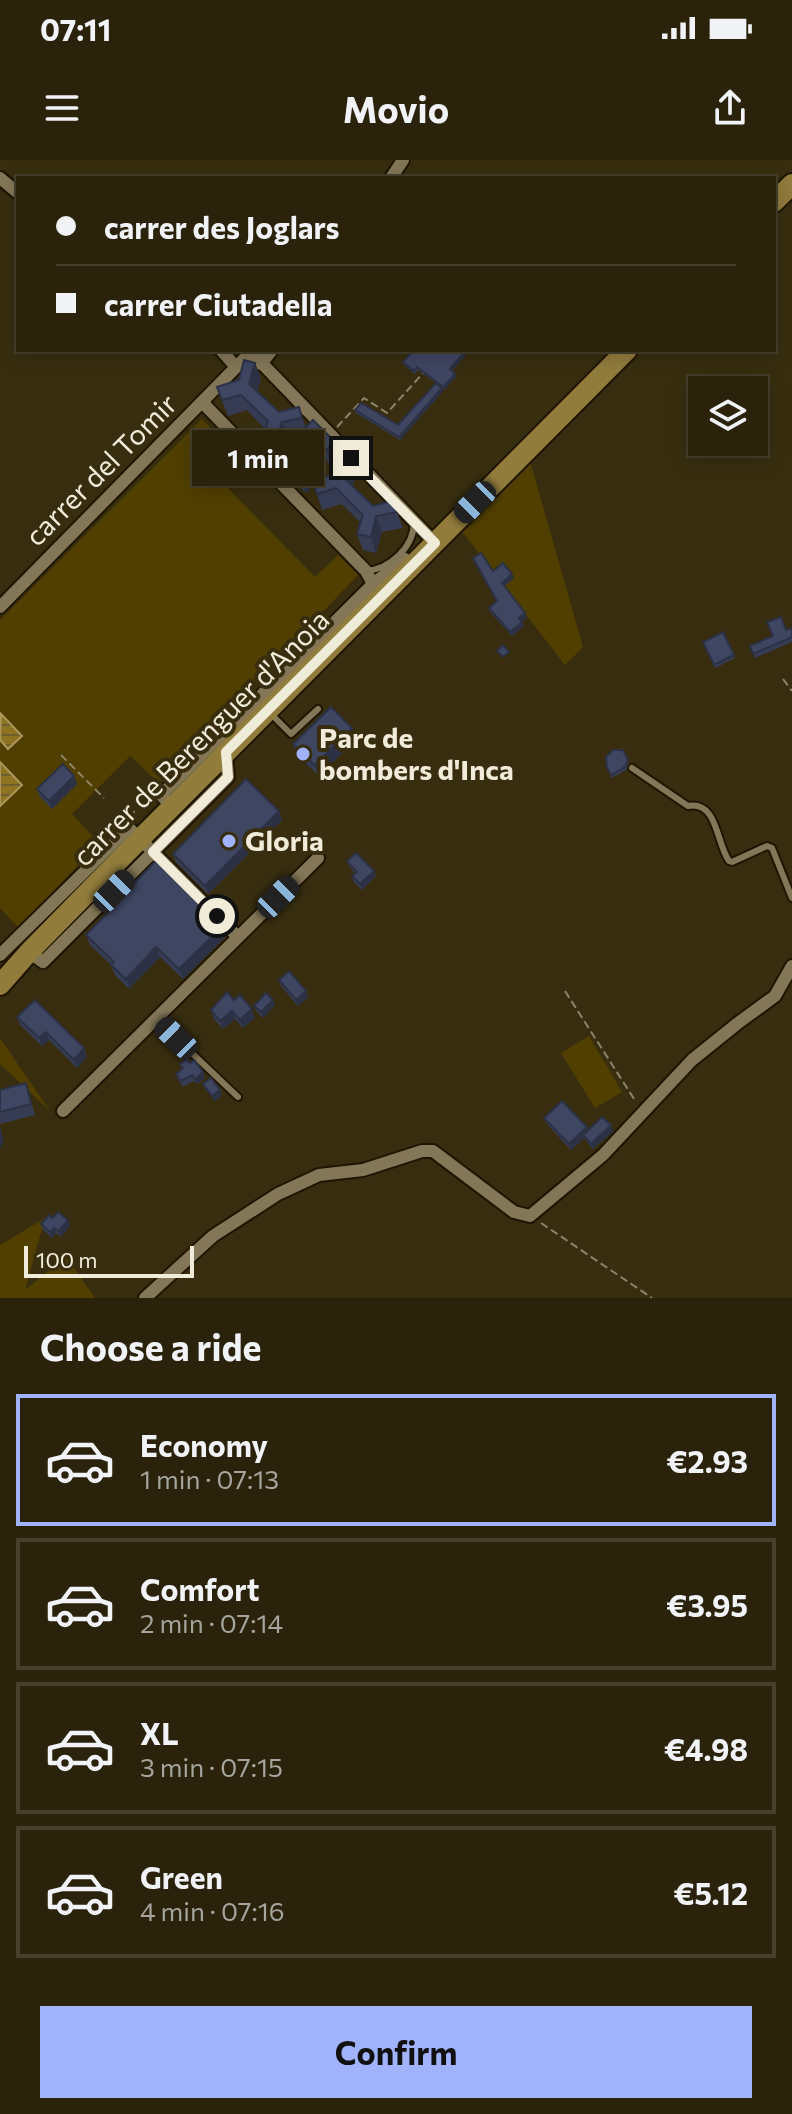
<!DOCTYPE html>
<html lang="en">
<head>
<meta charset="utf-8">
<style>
	:root { --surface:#2a220b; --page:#362f19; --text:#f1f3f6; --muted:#a5a49d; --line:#463f2c; --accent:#a1b3fd }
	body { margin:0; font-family:Commissioner,sans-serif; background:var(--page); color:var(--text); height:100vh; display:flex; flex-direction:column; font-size:30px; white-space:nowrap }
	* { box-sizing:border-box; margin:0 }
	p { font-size:26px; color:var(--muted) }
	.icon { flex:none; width:44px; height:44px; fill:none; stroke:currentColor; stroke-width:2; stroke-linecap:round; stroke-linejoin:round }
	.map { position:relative; height:1138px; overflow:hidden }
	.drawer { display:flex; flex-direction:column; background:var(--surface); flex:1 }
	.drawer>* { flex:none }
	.guide { position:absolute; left:16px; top:16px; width:760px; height:176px; border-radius:0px; box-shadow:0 4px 20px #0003,0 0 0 2px var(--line); display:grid; align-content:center; height:176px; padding:0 40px; background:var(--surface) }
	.tools { position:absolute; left:688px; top:216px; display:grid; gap:16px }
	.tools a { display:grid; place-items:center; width:80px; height:80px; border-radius:0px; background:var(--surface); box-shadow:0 4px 20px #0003,0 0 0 2px var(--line); font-size:40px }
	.scale { position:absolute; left:24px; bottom:20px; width:170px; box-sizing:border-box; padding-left:8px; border:4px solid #f1ebd9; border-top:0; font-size:22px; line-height:28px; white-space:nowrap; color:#f1ebd9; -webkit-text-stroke:6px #382e0f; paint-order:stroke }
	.end { position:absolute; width:36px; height:36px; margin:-18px; border:10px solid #f1ebd9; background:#111; box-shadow:0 0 0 4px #111 }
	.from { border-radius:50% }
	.bubble { position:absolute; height:56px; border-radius:0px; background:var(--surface); box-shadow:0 4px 20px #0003,0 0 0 2px var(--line); font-size:26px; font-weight:700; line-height:56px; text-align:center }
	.car { position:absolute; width:24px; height:48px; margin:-24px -12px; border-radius:10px; box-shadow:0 0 6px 2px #0007; background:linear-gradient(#222 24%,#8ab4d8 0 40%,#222 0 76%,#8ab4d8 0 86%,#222 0) }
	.guide b { display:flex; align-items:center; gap:28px; height:76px; font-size:30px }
	.guide b+b { border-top:2px solid var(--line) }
	.guide i { width:20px; height:20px; background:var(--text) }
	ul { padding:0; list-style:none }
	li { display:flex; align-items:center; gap:24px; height:132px; margin:0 16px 12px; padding:0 24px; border:4px solid var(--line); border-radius:0px }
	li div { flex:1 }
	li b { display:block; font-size:30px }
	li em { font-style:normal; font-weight:700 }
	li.current { border-color:var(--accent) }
	li>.icon { width:72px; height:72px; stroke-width:1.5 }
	h2 { padding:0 40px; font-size:36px; line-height:96px }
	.cta { display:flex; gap:16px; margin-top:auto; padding:16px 40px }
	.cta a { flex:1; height:92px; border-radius:0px; background:var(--accent); color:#111; font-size:32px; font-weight:700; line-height:92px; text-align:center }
	.status { display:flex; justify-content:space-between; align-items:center; height:56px; padding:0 40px; background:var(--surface); direction:ltr }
	.status svg { height:22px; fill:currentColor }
	header { display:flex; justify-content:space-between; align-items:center; height:104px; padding:0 40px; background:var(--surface); font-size:36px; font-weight:700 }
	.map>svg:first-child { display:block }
	.grass { fill:#513f00 }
	.park { fill:url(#park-tufts) }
	.water { fill:url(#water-rules); stroke:#ab9759; stroke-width:2 }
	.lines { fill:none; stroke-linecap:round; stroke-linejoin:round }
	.service-casing { stroke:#1f1500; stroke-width:10 }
	.minor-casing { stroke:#1f1500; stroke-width:16 }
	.primary-casing { stroke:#1f1500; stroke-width:24 }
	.path { stroke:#8b836a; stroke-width:2; stroke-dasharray:8 4; stroke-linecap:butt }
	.service { stroke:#837757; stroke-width:6 }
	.minor { stroke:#837757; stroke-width:12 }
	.primary { stroke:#917c3c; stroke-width:20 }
	.wall { fill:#363c54; fill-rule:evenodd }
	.shaded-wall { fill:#2c3145 }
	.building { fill:#3f4662; stroke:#2c3145; stroke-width:2 }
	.route { stroke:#f1ebd9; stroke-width:10 }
	.poi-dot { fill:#a1b3fd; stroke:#382e0f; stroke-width:3 }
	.labels { text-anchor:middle; stroke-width:8; stroke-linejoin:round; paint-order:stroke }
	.street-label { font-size:28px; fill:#f1ebd9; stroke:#382e0f }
	.poi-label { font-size:28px; font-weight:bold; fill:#f1ebd9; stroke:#382e0f; text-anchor:start }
</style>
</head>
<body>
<div class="status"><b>07:11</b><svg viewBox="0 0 49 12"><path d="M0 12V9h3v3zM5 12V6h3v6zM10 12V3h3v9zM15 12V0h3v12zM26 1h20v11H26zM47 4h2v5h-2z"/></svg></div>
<header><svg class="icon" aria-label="menu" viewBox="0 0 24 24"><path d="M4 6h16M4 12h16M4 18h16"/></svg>Movio<svg class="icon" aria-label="share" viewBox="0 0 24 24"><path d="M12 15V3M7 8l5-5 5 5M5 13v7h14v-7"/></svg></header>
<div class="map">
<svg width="792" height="1138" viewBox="0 0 792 1138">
	<defs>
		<pattern id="park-tufts" width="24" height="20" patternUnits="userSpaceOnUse" patternTransform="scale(2)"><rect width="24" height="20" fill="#513f00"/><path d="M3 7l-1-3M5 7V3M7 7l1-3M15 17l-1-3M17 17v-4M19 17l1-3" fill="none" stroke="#6a5b25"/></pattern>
		<pattern id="water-rules" width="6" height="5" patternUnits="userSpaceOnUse" patternTransform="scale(2)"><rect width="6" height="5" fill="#8d7322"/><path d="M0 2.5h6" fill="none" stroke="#6e5f30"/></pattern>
	</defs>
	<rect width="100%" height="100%" fill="#382e0f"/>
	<!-- grass -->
	<g class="grass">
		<path d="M181 280 315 417 338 395 358 415 159 623 130 596 72 654 99 683 19 768 0 748V460Z"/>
		<path d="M530 301 583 487 565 505 460 369Z"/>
		<path d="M589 876 622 932 595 948 561 893Z"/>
		<path d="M0 879 2 881 50 951 0 904Z"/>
		<path d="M45 1058 25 1130 66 1097 95 1138H0V1085Z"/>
	</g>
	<!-- park -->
	<path class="park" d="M202 259 224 282 203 302 181 280Z"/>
	<!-- water -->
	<g class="water">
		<path d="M1 554 22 576 8 589 0 580Z"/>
		<path d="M0 602 22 625 0 646Z"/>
	</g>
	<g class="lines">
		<defs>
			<g id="service">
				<path d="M366 411C390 409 414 387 414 362"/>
				<path d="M270 553 291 574 318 549"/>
				<path d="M632 608 688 646C718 641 716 683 729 701L732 702 767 686 772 688 792 738"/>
				<path d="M156 859 238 937"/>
			</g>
			<g id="minor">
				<path d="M0 18 18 33"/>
				<path d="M391 18 403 0"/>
				<path d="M221 190 236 207"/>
				<path d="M261 204 272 190"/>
				<path d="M202 242 366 411 373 424"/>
				<path d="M0 447 251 192 435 383"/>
				<path d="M172 647 161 635 373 424 405 399"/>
				<path d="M29 792 43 802 228 617 226 592"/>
				<path d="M0 795 129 668 238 777"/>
				<path d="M63 951 318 698"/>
				<path d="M145 1138 213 1076 278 1034 319 1015 363 1010 422 991H433L514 1052 530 1056 603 995 692 900 738 863 775 836 792 806"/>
			</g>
			<g id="primary">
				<path d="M774 42 792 24"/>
				<path d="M0 825 29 792 140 679 627 190"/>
			</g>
		</defs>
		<!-- service casing -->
		<use href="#service" class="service-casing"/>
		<!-- minor casing -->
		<use href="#minor" class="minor-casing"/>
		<!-- primary casing -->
		<use href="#primary" class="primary-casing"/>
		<!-- path -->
		<g class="path">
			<path d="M337 267 364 238 387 253 424 212"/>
			<path d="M783 519 792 531"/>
			<path d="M61 595 104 638"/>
			<path d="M129 657 150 636"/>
			<path d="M565 831 636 942"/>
			<path d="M541 1063 652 1138"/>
		</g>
		<!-- service -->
		<use href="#service" class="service"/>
		<!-- minor -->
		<use href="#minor" class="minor"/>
		<!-- primary -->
		<use href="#primary" class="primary"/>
	</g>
	<!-- wall -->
	<g class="wall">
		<path d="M470 190 452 211 456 217 444 230 438 224 443 231 400 280 356 253 355 250 398 265 436 223 418 210 415 214 404 205 403 202Z"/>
		<path d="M255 203 261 219 257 232 279 252 299 247 306 268 335 282 339 294 356 314 352 326 373 346 397 352 403 368 382 372 376 393 363 390 357 374 361 363 342 344 322 350 314 325 306 333 284 311 280 299 268 296 262 280 265 269 247 250 228 256 217 227 239 220ZM307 274 309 278 294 293 284 289 287 278ZM326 300 332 306 337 301 334 314 313 321 311 315Z"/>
		<path d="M214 277 249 306 241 314 235 308 226 317 217 309 212 293 217 287Z"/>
		<path d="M473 398 493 411 512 414 514 418 504 426 525 453 527 457 522 462 524 466 512 476 490 452 489 448 497 441Z"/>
		<path d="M792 468V482L755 498 750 486Z"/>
		<path d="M723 472 735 498 715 508 703 482Z"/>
		<path d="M352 568 356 579 319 616 297 595 293 584Z"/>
		<path d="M629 603 626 610 612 618 607 608Z"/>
		<path d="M74 616 77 624 52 649 40 637 37 629Z"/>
		<path d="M279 651 282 660 208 734 176 702 173 694Z"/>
		<path d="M347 701 376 716 362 730 354 722 352 716 355 713 349 706Z"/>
		<path d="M127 730 225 777 183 819 160 797 129 829 115 815 111 805 90 785 86 775 128 732Z"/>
		<path d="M279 820 306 831 308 837 298 846 281 826Z"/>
		<path d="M234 840 255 858 243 868 235 859 223 869 214 859 211 850Z"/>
		<path d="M275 845 263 858 256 851 254 846Z"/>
		<path d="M17 857 84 888 87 897 77 908 49 880 42 886 20 865Z"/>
		<path d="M190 903 203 912 205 918 197 924 194 921 183 927 178 920 176 914 182 909 180 904Z"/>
		<path d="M26 923 35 955 0 964V930Z"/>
		<path d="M544 958 587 967 588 970 613 971 593 989 584 978 571 990 546 963Z"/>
		<path d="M52 1058 70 1066 61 1077 56 1073 52 1078 43 1070 41 1064Z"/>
	</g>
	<!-- shaded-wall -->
	<g class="shaded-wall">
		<path d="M466 190H470L451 212 450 209Z"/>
		<path d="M255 203 261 219 255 240 249 224Z"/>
		<path d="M455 214 456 217 444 230 443 227Z"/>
		<path d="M442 228 443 231 400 280 399 277Z"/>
		<path d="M282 262 287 278 281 299 275 283Z"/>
		<path d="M335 282 340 298 332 306 326 290Z"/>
		<path d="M320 284 326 300 311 315 314 324 306 333 300 317 302 302Z"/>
		<path d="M243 290 249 306 241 314 235 298Z"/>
		<path d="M230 292 235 308 226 317 220 301Z"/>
		<path d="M350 298 356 314 350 334 344 318Z"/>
		<path d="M376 356 382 372 376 393 371 377Z"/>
		<path d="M512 414 514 418 503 427 502 423Z"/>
		<path d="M525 453 527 457 521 462 519 458Z"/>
		<path d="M522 462 524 466 512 476 510 472Z"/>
		<path d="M352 568 356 579 319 616 315 605Z"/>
		<path d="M74 616 77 624 52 649 49 641Z"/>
		<path d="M279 651 282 660 208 734 205 726Z"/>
		<path d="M374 711 376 716 362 730 360 724Z"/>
		<path d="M222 767 225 777 183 819 179 809Z"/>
		<path d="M156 787 160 797 129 829 126 819Z"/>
		<path d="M306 831 308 837 298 846 296 840Z"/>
		<path d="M273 840 275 845 263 858 261 852Z"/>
		<path d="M252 849 255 858 243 868 240 860Z"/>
		<path d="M232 851 235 859 223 869 220 861Z"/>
		<path d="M46 872 49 880 42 886 39 878Z"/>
		<path d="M84 888 87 897 77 908 74 900Z"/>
		<path d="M203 912 205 918 197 924 195 919Z"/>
		<path d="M220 930 222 936 214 942 212 936Z"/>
		<path d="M611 965 613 971 593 989 591 984Z"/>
		<path d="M0 967 4 982 0 988Z"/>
		<path d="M587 967 589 973 583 975 584 978 571 990 569 984Z"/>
		<path d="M68 1060 70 1066 61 1077 59 1071Z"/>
		<path d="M54 1068 56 1073 52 1078 50 1072Z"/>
	</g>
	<!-- building -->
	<g class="building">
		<path d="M414 190H466L450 209 455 214 443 227 417 207 414 211 403 202Z"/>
		<path d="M244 200 255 203 249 224 279 252 299 247 302 258 282 262 275 283 262 280 268 261 241 235 222 240 217 227 239 220Z"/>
		<path d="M436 223 442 228 399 277 355 250 361 243 398 265Z"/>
		<path d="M313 260 335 282 326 290 320 284 302 302 309 308 300 317 278 295 287 286 294 293 303 284 311 275 305 268Z"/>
		<path d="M223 269 243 290 235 298 230 292 220 301 212 293 220 284 214 277Z"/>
		<path d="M339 294 350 298 344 318 373 346 392 341 397 352 376 356 371 377 357 374 363 355 336 328 317 334 313 321 334 314Z"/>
		<path d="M481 393 493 411 503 403 512 414 502 423 525 453 519 458 522 462 510 472 489 448 497 441 473 398Z"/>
		<path d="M781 457 786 470 792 468V477L753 494 750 486 773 476 767 462Z"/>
		<path d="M723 472 734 495 714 505 703 482Z"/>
		<path d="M503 485 509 492 503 497 497 491Z"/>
		<path d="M331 547 352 568 315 605 293 584Z"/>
		<path d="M613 590H623L628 600 625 607 611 615 607 608 606 597Z"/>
		<path d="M63 604 74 616 49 641 37 629Z"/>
		<path d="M246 619 279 651 205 726 173 694Z"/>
		<path d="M356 693 374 711 360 724 352 716 357 712 347 701Z"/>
		<path d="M156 701 222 767 179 809 156 787 126 819 111 805 114 802 86 775 129 731 127 730Z"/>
		<path d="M289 811 306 831 296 840 279 820Z"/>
		<path d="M227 832 234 840 240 835 252 849 240 860 232 851 220 861 211 850Z"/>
		<path d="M266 833 273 840 261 852 254 846Z"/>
		<path d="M35 840 84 888 74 900 46 872 39 878 17 857Z"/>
		<path d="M187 899 190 903 194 900 203 912 195 919 192 915 181 921 176 914 183 908 180 904Z"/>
		<path d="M211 918 220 930 212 936 203 924Z"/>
		<path d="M26 923 31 944 0 952V930Z"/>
		<path d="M562 941 587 967 569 984 544 958Z"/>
		<path d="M602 957 611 965 591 984 583 975Z"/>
		<path d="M58 1052 68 1060 59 1071 54 1068 50 1072 41 1064 49 1055 52 1058Z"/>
	</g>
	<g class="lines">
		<!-- route -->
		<path class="route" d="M217 756 153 692 228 617 226 592 435 383 351 298"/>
	</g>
	<!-- markers -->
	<g class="poi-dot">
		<circle cx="303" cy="594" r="8"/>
		<circle cx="229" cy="681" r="8"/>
	</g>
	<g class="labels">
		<!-- street labels -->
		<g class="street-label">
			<text transform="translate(101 310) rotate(-45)" y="10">carrer del Tomir</text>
			<text transform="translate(201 578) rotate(-45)" y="10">carrer de Berenguer d'Anoia</text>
		</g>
		<!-- poi labels -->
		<g class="poi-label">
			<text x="319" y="588">Parc de<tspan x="319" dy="32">bombers d'Inca</tspan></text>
			<text x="245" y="691">Gloria</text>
		</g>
	</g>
</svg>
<div class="tools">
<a><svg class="icon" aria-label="layers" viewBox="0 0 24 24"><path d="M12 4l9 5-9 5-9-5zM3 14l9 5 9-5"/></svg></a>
</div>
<div class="scale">100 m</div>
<i class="end from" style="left:217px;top:756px"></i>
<i class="end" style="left:351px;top:298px"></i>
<div class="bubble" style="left:192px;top:270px;width:132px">1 min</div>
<i class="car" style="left:475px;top:342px;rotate:225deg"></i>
<i class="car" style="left:114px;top:731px;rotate:44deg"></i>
<i class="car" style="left:278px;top:737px;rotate:45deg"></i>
<i class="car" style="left:176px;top:878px;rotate:314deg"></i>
<div class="guide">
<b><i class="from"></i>carrer des Joglars</b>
<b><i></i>carrer Ciutadella</b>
</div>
</div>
<section class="drawer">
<h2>Choose a ride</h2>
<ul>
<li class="current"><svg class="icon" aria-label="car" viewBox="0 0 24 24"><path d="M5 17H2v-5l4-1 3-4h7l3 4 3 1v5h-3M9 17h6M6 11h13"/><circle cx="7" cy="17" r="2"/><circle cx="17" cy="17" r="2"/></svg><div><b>Economy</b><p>1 min · 07:13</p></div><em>€2.93</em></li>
<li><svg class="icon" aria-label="car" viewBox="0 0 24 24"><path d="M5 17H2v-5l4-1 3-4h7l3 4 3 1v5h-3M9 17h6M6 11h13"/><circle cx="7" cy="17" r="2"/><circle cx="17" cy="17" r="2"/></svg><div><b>Comfort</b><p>2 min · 07:14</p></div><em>€3.95</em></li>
<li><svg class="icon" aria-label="car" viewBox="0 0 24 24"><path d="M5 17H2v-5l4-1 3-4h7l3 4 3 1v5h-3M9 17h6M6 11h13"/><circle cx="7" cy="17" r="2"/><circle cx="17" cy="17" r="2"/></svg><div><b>XL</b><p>3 min · 07:15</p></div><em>€4.98</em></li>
<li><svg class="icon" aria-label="car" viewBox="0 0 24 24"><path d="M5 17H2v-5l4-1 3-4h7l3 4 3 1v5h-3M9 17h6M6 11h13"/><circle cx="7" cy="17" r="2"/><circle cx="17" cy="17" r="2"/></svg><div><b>Green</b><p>4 min · 07:16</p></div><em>€5.12</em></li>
</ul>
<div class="cta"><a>Confirm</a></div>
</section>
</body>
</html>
